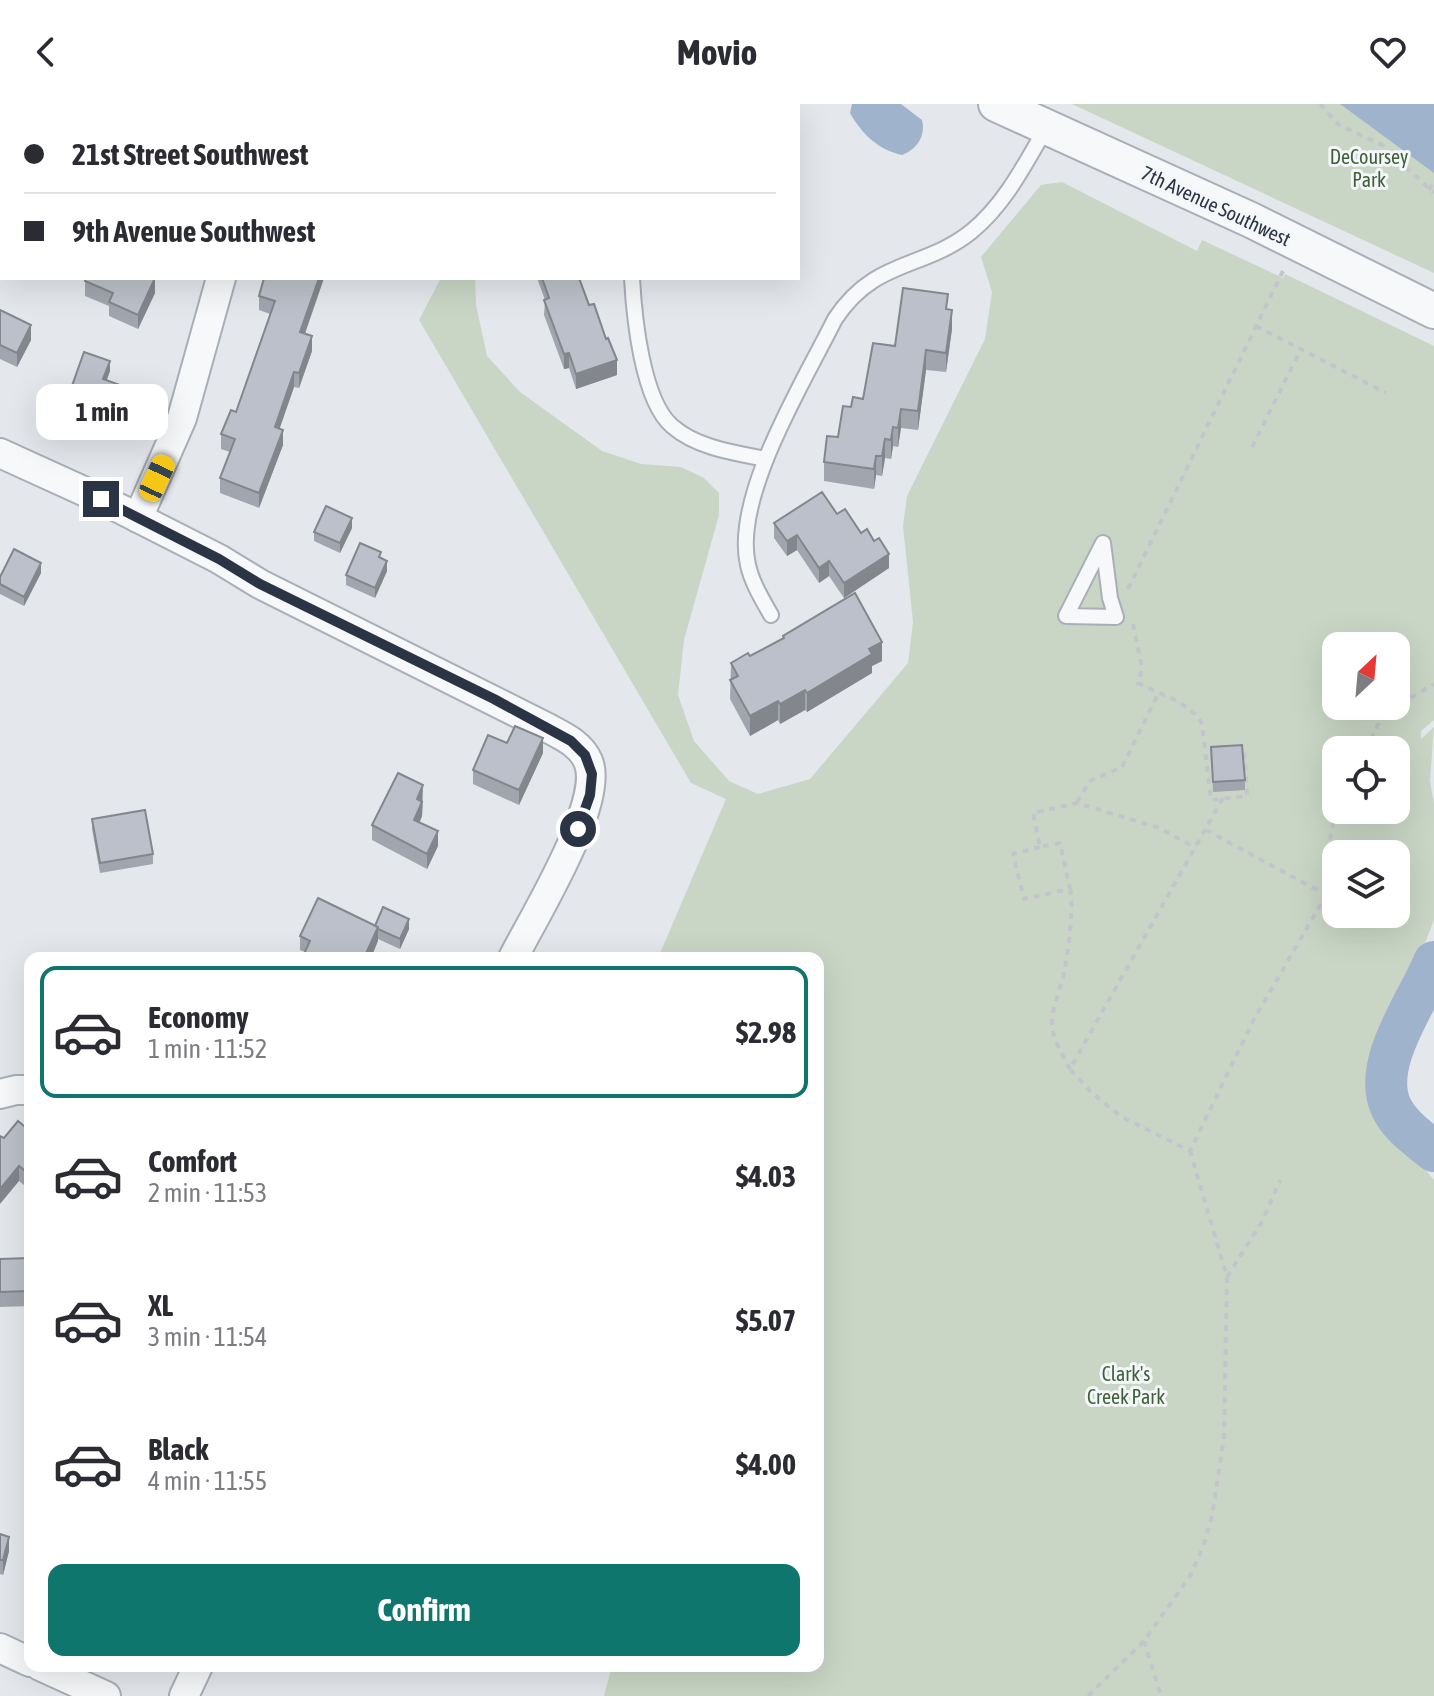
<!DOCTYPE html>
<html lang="en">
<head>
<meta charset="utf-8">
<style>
	:root { --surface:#fff; --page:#f2f2f3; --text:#2b2b33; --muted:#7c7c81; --line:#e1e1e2; --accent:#0f766e }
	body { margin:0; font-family:"Asap Condensed",sans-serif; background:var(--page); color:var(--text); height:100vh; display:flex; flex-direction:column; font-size:30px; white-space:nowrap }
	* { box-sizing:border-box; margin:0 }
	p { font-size:26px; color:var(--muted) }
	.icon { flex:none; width:44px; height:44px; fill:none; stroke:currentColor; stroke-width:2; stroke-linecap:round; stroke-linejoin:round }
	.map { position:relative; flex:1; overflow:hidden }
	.sheet { position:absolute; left:24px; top:848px; width:800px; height:720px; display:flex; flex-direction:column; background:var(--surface); border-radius:16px; box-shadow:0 8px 32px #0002 }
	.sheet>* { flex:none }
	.top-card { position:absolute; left:0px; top:0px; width:800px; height:176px; box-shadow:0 8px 32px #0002; display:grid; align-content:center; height:176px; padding:0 24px; background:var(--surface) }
	.needle { width:52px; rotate:26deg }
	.controls { position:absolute; left:1322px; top:528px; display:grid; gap:16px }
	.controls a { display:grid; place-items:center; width:88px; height:88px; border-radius:16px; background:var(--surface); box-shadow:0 8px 32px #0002; font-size:40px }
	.end { position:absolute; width:36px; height:36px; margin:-18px; border:10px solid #2b3445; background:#fff; box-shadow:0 0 0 4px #fff }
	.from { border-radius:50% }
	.bubble { position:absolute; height:56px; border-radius:16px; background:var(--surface); box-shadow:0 8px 32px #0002; font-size:26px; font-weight:700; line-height:56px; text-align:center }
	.car { position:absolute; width:24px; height:48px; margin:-24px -12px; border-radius:10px; box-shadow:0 0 6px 2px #0007; background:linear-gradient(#f5c518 24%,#345 0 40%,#f5c518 0 76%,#345 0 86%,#f5c518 0) }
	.top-card b { display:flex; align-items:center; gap:28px; height:76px; font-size:30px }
	.top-card b+b { border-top:2px solid var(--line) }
	.top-card i { width:20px; height:20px; background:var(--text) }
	ul { padding:14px 0 0; list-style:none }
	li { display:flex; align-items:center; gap:24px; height:132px; margin:0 16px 12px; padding:0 8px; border:4px solid transparent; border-radius:16px }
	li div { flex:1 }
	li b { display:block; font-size:30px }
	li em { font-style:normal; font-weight:700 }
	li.current { border-color:var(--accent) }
	li>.icon { width:72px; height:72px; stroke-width:1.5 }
	.action { display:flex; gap:16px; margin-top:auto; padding:16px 24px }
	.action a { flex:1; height:92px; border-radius:16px; background:var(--accent); color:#fff; font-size:32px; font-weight:700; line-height:92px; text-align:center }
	header { display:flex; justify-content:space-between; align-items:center; height:104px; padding:0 24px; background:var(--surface); font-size:36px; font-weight:700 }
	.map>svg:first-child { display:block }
	.green { fill:#c9d6c5; fill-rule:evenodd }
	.water { fill:#9fb4cc }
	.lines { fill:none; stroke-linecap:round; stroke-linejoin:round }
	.river { stroke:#9fb4cc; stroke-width:42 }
	.service-casing { stroke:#a9aeb7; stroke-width:18 }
	.minor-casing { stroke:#a9aeb7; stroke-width:32 }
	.tertiary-casing { stroke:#a9aeb7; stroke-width:38 }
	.path { stroke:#c2c5cb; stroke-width:4; stroke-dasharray:6 6; stroke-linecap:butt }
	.service { stroke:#f7f8fa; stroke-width:14 }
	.minor { stroke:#f7f8fa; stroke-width:28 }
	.tertiary { stroke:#f7f8fa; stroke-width:34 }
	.wall { fill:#a1a5ae }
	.shaded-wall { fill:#83868d }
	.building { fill:#bbc0ca; stroke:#83868d; stroke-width:2 }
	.route { stroke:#2b3445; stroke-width:10 }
	.labels { text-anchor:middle; stroke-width:6; stroke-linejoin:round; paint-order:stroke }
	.park-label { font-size:20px; fill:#3f6138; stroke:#f4f6f9 }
	.street-label { font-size:20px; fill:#2b3445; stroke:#f4f6f9 }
</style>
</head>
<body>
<header><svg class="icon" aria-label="back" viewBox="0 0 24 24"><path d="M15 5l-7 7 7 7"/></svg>Movio<svg class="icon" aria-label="heart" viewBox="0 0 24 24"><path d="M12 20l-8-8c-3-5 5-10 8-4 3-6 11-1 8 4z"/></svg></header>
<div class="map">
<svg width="1434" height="1592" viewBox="0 0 1434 1592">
	<rect width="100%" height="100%" fill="#e4e7ec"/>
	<!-- green -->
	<g class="green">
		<path d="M1072 0H1434V169Z"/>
		<path d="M1062 78 1197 147 1202 136 1283 174 1285 170 1434 242V616L1421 627V635L1434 623 1430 677 1434 700V816L1408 883 1378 950 1374 984 1385 1018 1434 1076V1592H604L612 1562H818V854H658L726 695 691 679 419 216 441 174H475L476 201 487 252 520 288 602 347 641 360 681 363 704 374 719 389V411L684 536 678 591 694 637 729 677 758 690 810 675 908 559 913 518 903 422 907 392 985 235 992 188 981 153 1041 81ZM1336 542H1396V602H1336ZM1336 646H1396V706H1336ZM1336 750H1396V810H1336Z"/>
	</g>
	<!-- water -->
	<g class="water">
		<path d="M852 0H901L922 16C926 32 917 45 902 51 878 46 862 30 850 9Z"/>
		<path d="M1340 0H1434V69Z"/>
	</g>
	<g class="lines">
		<!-- river -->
		<path class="river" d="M1434 858C1418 898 1371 959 1391 1003 1400 1022 1418 1034 1434 1047"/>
		<defs>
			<g id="service">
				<path d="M670 2 671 0"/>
				<path d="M632 174C634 212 642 296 672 322 697 344 735 349 766 355"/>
				<path d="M1103 439 1110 494 1116 513 1066 512Z"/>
				<path d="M771 511C762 495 752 479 748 461 732 393 805 276 835 215 875 154 924 166 972 127 1005 100 1025 60 1046 24"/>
			</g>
			<g id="minor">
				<path d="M5 0 6 2"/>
				<path d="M334 2 336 0"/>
				<path d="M0 349 101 395 219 455 260 480 546 623C562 632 580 639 588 657 606 697 533 814 513 854"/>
				<path d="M138 414 182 314 221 174"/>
				<path d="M0 990 16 986H30"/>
				<path d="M0 1544 30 1558"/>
				<path d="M40 1562 106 1592"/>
				<path d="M184 1592 198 1562"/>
			</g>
			<path id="tertiary" d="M996 0 1251 116 1434 207"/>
		</defs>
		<!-- service casing -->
		<use href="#service" class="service-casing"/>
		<!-- minor casing -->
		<use href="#minor" class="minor-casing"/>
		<!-- tertiary casing -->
		<use href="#tertiary" class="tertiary-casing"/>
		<!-- path -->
		<g class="path">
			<path d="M1320 0 1339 21 1382 41 1434 89"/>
			<path d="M1429 86 1434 77"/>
			<path d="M1256 222 1386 289"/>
			<path d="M1252 343 1301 245"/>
			<path d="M1128 485 1283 167"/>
			<path d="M1133 520 1142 564 1138 579C1158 590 1191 598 1202 620L1211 696 1247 692 1244 646H1239"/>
			<path d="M1366 646 1383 610 1434 580"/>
			<path d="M1223 694 1070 965 1090 987 1120 1012 1190 1047 1253 917 1326 791 1327 750 1336 706"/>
			<path d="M1077 698 1090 677 1122 663 1158 590"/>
			<path d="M1206 726 1326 791"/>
			<path d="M1040 743 1013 750 1024 795 1070 785 1060 739 1040 743 1033 709 1077 699 1159 724 1196 744"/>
			<path d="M1070 965C1063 951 1052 935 1052 919 1052 904 1058 891 1062 877 1067 859 1075 801 1070 785"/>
			<path d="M1227 1173 1263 1116 1280 1076"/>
			<path d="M1144 1537 1161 1592"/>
			<path d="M1088 1592 1144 1537 1190 1472 1203 1443 1212 1412 1224 1333 1227 1173 1190 1047"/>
		</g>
		<!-- service -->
		<use href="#service" class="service"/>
		<!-- minor -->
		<use href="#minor" class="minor"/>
		<!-- tertiary -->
		<use href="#tertiary" class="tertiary"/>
	</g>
	<!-- wall -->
	<g class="wall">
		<path d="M324 174 305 230 312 247 299 284 294 283 279 325 283 341 259 404 220 389V374L230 348 221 345V330L236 308 270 210 259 206V192Z"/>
		<path d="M537 174H579L617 271 576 285 569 264 564 265 544 211 545 196Z"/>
		<path d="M85 177 155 189 138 225 109 212V202L85 192Z"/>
		<path d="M948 205 952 225 946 268 926 266 918 326 901 324 898 343 893 342 891 355 885 354 882 372 876 371 874 385 824 377V358L838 333 851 303 863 295 895 242Z"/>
		<path d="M0 206 31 236 17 263 0 255Z"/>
		<path d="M110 267 107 276 120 290 110 321 67 306V296Z"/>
		<path d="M837 410 861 429 889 464 844 494 829 472 819 479 797 446 787 452 774 434V419Z"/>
		<path d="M352 424 340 449 314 437V428Z"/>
		<path d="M381 454 387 467 375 494 346 481V471Z"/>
		<path d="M41 469 24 502 0 490V480Z"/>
		<path d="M783 532 882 557 872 562V569L807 608 805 606 780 620 778 616 750 632 730 595 731 559 750 552 783 534Z"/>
		<path d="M1211 643 1245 676V686L1213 688Z"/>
		<path d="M543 649 519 701 473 680V666Z"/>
		<path d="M423 696 422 712 420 718 438 742 427 765 372 736V721Z"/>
		<path d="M92 715 153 750V760L100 769 92 725Z"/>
		<path d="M375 822 409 825 400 845 378 835 371 854H302L305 848 300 846V832Z"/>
		<path d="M30 1027V1086L19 1077 4 1034Z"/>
		<path d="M0 1155 30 1178V1202L0 1203Z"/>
		<path d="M0 1430 9 1447 3 1471 0 1470Z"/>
	</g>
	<!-- shaded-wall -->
	<g class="shaded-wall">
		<path d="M155 174V189L138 225V211Z"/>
		<path d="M319 174H324L300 243V228Z"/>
		<path d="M952 206V225L946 268V249Z"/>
		<path d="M31 221V236L17 263V249Z"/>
		<path d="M312 232V247L299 284V269Z"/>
		<path d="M926 246V266L918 326V307Z"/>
		<path d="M569 249V264L564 265V250Z"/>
		<path d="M617 256V271L576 285V270Z"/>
		<path d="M110 257V267L103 285V275Z"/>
		<path d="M294 268V283L275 338V323Z"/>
		<path d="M120 281V290L110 321V311Z"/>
		<path d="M901 305V324L898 343V324Z"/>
		<path d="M893 323V342L891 355V336Z"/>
		<path d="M283 326V341L259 404V389Z"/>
		<path d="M885 335V354L882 372V352Z"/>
		<path d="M876 352V371L874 385V365Z"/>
		<path d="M352 414V424L340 449V439Z"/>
		<path d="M797 431V446L787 452V437Z"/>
		<path d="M889 450V464L844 494V479Z"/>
		<path d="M387 457V467L375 494V484Z"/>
		<path d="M829 457V472L819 479V464Z"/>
		<path d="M41 459V469L24 502V493Z"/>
		<path d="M882 538V557L872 562V569L807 608V589L869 545Z"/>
		<path d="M805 586V606L780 620V600Z"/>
		<path d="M778 597V616L750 632V612Z"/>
		<path d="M543 634V649L519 701V686Z"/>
		<path d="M423 681 422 712 414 730V716L417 695Z"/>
		<path d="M438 727V742L427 765V750Z"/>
		<path d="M409 815V825L400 845V835Z"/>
		<path d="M378 823V837L371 854H364Z"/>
		<path d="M19 1062V1077L0 1100V1085Z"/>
		<path d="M9 1433V1447L3 1471V1456Z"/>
	</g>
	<!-- building -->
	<g class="building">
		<path d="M200 0H245L244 2H199Z"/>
		<path d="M379 0H427L426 2H378Z"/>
		<path d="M570 0H606L605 2H570Z"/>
		<path d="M701 0H759L758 2H700Z"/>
		<path d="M86 174H155L138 211 109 198 113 189 85 177Z"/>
		<path d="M264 174H319L300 228 312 232 299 269 294 268 275 323 283 326 259 389 220 374 235 335 221 330 231 306 236 308 275 197 259 192Z"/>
		<path d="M542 174H579L589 201 594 200 606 235 608 234 617 256 576 270 569 249 564 250 544 196 549 194Z"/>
		<path d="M903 184 948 190 946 205 952 206 946 249 926 246 918 307 901 305 898 324 893 323 891 336 885 335 882 352H876L874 365 824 358 827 332 838 333 843 302 851 303 853 293 863 295 873 239 895 242Z"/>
		<path d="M0 206 31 221 17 249 0 241Z"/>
		<path d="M84 248 110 257 103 275 120 281 110 311 67 296Z"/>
		<path d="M822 388 837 410 845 405 861 429 867 425 874 437 879 434 889 450 844 479 829 457 819 464 797 431 787 437 774 419Z"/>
		<path d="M326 402 352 414 340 439 314 428Z"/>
		<path d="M360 439 381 448 379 453 387 457 375 484 346 471Z"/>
		<path d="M14 445 41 459 24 493 0 480V473Z"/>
		<path d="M855 489 882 538 869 545 872 550 807 589 805 586 780 600 778 597 750 612 730 576 738 572 731 559 748 549 750 552 784 534 783 532Z"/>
		<path d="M515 622 543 634 519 686 473 666 488 631 507 639Z"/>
		<path d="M1242 641 1245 676 1213 678 1211 643Z"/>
		<path d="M398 669 423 681 417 695 422 698 414 716 438 727 427 750 372 721Z"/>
		<path d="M145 706 153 750 100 759 92 715Z"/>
		<path d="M318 794 378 823 364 854H302L310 837 300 832Z"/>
		<path d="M383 803 409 815 400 835 378 825V823L375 822Z"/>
		<path d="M18 1017 30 1027V1071L19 1062 0 1085V1032L4 1034Z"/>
		<path d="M29 1154 30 1187 0 1188V1155Z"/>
		<path d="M0 1430 9 1433 3 1456H0Z"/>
	</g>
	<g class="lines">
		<!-- route -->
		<path class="route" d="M101 395 219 455 260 480 494 595 571 637 585 651 592 670 590 691 578 725"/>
	</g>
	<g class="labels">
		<!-- park labels -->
		<g class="park-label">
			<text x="1369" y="60">DeCoursey<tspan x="1369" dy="23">Park</tspan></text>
			<text x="1126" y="1277">Clark's<tspan x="1126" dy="23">Creek Park</tspan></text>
		</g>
		<!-- street labels -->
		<g class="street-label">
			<text transform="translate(1216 102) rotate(25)" y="7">7th Avenue Southwest</text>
		</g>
	</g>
</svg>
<div class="controls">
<a><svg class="needle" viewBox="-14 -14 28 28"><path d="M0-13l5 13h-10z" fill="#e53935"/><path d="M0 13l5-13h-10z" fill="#7c7c81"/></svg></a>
<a><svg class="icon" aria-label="locate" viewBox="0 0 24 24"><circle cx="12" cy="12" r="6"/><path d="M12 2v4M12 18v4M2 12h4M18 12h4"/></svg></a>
<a><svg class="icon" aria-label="layers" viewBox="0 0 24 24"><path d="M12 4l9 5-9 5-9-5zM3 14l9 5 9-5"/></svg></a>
</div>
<i class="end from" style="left:578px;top:725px"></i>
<i class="end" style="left:101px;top:395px"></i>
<div class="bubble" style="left:36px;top:280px;width:132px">1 min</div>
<i class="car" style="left:157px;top:374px;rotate:25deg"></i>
<div class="top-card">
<b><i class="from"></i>21st Street Southwest</b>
<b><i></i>9th Avenue Southwest</b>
</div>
<section class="sheet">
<ul>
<li class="current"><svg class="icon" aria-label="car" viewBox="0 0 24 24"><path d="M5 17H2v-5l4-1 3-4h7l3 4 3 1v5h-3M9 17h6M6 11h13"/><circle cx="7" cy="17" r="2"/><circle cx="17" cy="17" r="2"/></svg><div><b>Economy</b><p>1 min · 11:52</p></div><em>$2.98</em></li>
<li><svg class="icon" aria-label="car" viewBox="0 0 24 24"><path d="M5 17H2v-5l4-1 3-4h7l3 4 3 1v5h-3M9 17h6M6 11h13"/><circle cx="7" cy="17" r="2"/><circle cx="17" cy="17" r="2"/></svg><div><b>Comfort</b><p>2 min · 11:53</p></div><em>$4.03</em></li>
<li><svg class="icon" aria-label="car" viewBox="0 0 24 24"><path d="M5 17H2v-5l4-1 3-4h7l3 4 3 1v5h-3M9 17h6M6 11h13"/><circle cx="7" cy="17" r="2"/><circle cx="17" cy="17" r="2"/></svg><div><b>XL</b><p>3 min · 11:54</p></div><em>$5.07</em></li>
<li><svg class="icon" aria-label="car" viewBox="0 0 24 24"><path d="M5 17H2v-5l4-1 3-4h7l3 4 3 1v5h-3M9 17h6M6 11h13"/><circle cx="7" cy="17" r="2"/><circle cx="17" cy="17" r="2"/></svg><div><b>Black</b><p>4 min · 11:55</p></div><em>$4.00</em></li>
</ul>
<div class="action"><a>Confirm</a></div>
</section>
</div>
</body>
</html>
